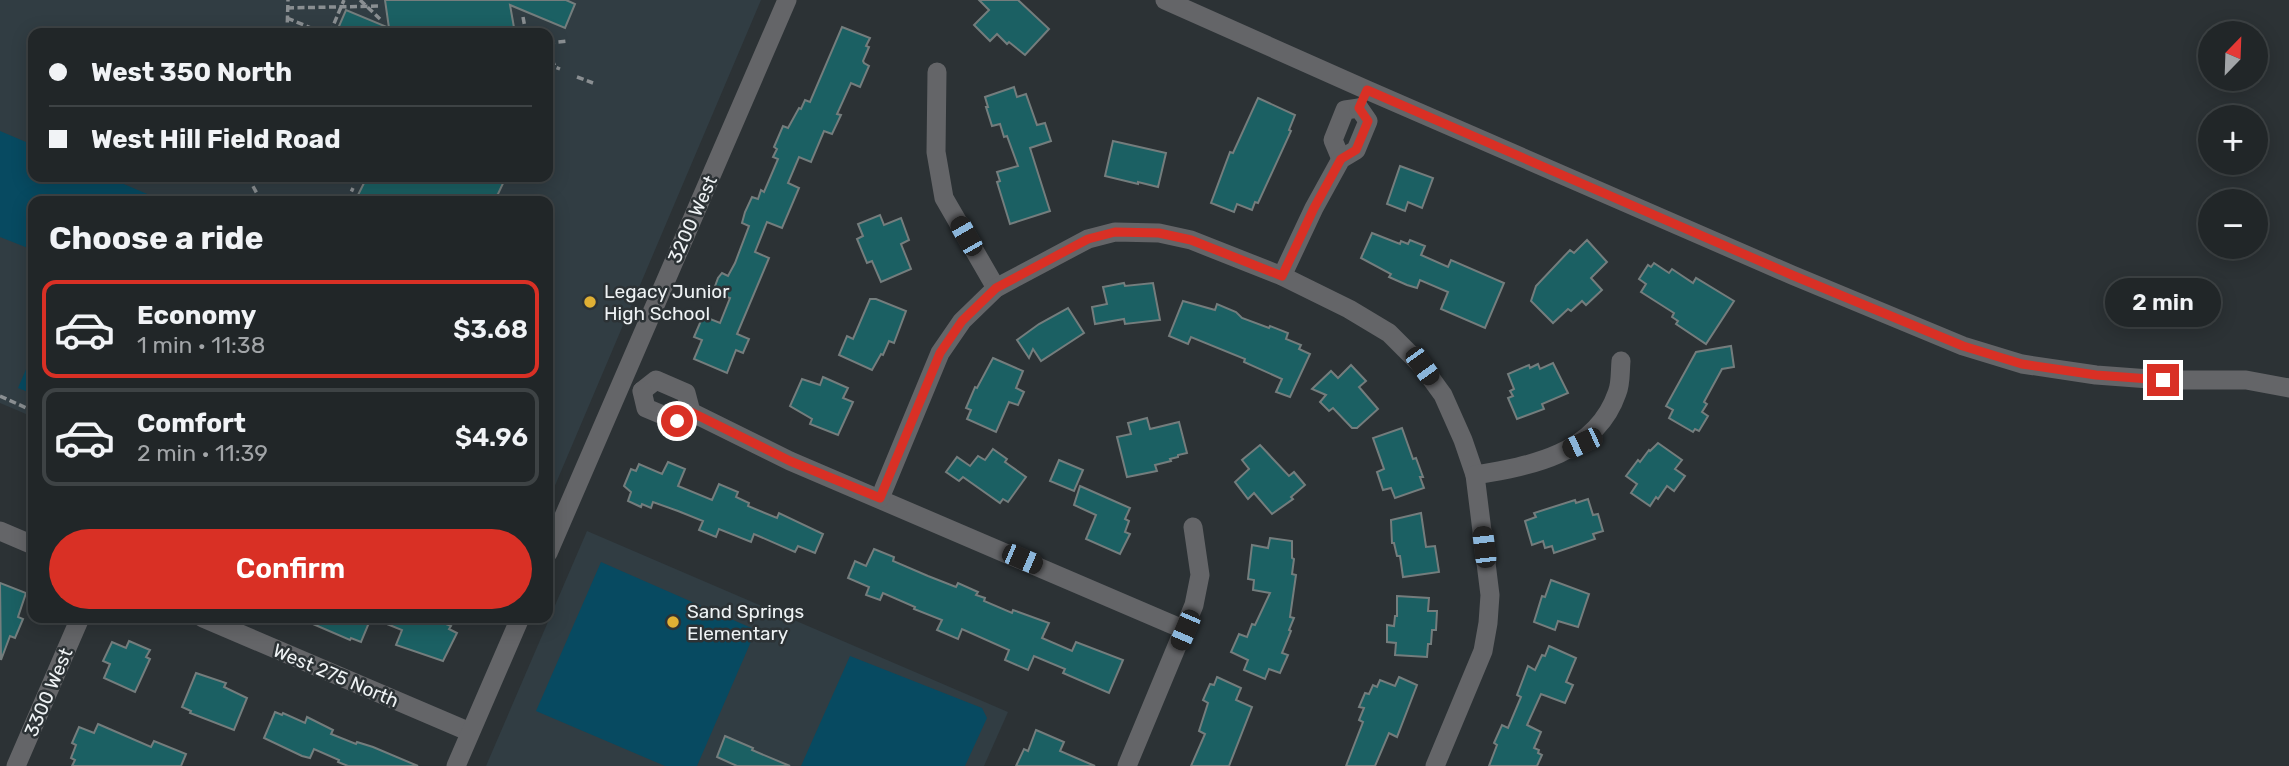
<!DOCTYPE html>
<html lang="en">
<head>
<meta charset="utf-8">
<style>
	:root { --surface:#212628; --page:#2d3234; --text:#f1f3f6; --muted:#a2a5a8; --line:#3e4345; --accent:#d93025 }
	body { margin:0; font-family:Rubik,sans-serif; background:var(--page); color:var(--text); height:100vh; display:flex; flex-direction:column; font-size:26px; white-space:nowrap }
	* { box-sizing:border-box; margin:0 }
	p { font-size:23px; color:var(--muted) }
	.icon { flex:none; width:38px; height:38px; fill:none; stroke:currentColor; stroke-width:2; stroke-linecap:round; stroke-linejoin:round }
	.map { position:relative; flex:1; overflow:hidden }
	.drawer { position:absolute; left:28px; top:196px; width:525px; height:427px; display:flex; flex-direction:column; background:var(--surface); border-radius:14px; box-shadow:0 4px 18px #0003,0 0 0 2px var(--line) }
	.drawer>* { flex:none }
	.hud { position:absolute; left:28px; top:28px; width:525px; height:154px; border-radius:14px; box-shadow:0 4px 18px #0003,0 0 0 2px var(--line); display:grid; align-content:center; height:154px; padding:0 21px; background:var(--surface) }
	.needle { width:46px; rotate:23deg }
	.fabs { position:absolute; left:2198px; top:21px; display:grid; gap:14px }
	.fabs a { display:grid; place-items:center; width:70px; height:70px; border-radius:50%; background:var(--surface); box-shadow:0 4px 18px #0003,0 0 0 2px var(--line); font-size:35px }
	.end { position:absolute; width:32px; height:32px; margin:-16px; border:9px solid #d93025; background:#fff; box-shadow:0 0 0 4px #fff }
	.from { border-radius:50% }
	.bubble { position:absolute; height:49px; border-radius:24px; background:var(--surface); box-shadow:0 4px 18px #0003,0 0 0 2px var(--line); font-size:23px; font-weight:600; line-height:49px; text-align:center }
	.car { position:absolute; width:21px; height:42px; margin:-21px -10px; border-radius:9px; box-shadow:0 0 5px 2px #0007; background:linear-gradient(#222 24%,#8ab4d8 0 40%,#222 0 76%,#8ab4d8 0 86%,#222 0) }
	.hud b { display:flex; align-items:center; gap:24px; height:66px; font-size:26px }
	.hud b+b { border-top:2px solid var(--line) }
	.hud i { width:18px; height:18px; background:var(--text) }
	ul { padding:0; list-style:none }
	li { display:flex; align-items:center; gap:21px; height:98px; margin:0 14px 10px; padding:0 7px; border:4px solid var(--line); border-radius:14px }
	li div { flex:1 }
	li b { display:block; font-size:26px }
	li em { font-style:normal; font-weight:600 }
	li.on { border-color:var(--accent) }
	li>.icon { width:63px; height:63px; stroke-width:1.5 }
	h2 { padding:0 21px; font-size:32px; line-height:84px }
	.button { display:flex; gap:14px; margin-top:auto; padding:14px 21px }
	.button a { flex:1; height:80px; border-radius:42px; background:var(--accent); color:#fff; font-size:28px; font-weight:600; line-height:80px; text-align:center }
	.map>svg:first-child { display:block }
	.built { fill:#313d43; fill-rule:evenodd }
	.green { fill:#074a61 }
	.building { fill:#1b6063; stroke:#747d7d; stroke-width:2 }
	.lines { fill:none; stroke-linecap:round; stroke-linejoin:round }
	.path { stroke:#8a8f92; stroke-width:3.5; stroke-dasharray:7 3.5; stroke-linecap:butt }
	.minor { stroke:#646568; stroke-width:19 }
	.tertiary { stroke:#646568; stroke-width:19 }
	.route { stroke:#d93025; stroke-width:9 }
	.poi-dot { fill:#e0b034; stroke:#2c3235; stroke-width:2.5 }
	.labels { text-anchor:middle; stroke-width:5; stroke-linejoin:round; paint-order:stroke }
	.street-label { font-size:19px; fill:#eef2f4; stroke:#2c3235 }
	.poi-label { font-size:19px; fill:#eef2f4; stroke:#2c3235; text-anchor:start }
</style>
</head>
<body>
<div class="map">
<svg width="2289" height="766" viewBox="0 0 2289 766">
	<rect width="100%" height="100%" fill="#2c3235"/>
	<!-- built -->
	<g class="built">
		<path d="M0 0H761L548 502V201H33V417L0 403ZM33 33H548V177H33Z"/>
		<path d="M587 531 1008 712 984 766H486Z"/>
	</g>
	<!-- green -->
	<g class="green">
		<path d="M0 131 33 145V177H107L164 201H33V250L0 237Z"/>
		<path d="M33 353V394L18 388Z"/>
		<path d="M601 562 756 630 697 766H665L536 711Z"/>
		<path d="M850 656 982 708 987 718 965 766H801Z"/>
	</g>
	<!-- building -->
	<g class="building">
		<path d="M385 0H566L575 4 565 28 510 5 515 33H336L346 10 389 28Z"/>
		<path d="M979 0H1018L1049 29 1025 55 1009 42 1007 44 997 34 990 41 974 25 989 10Z"/>
		<path d="M842 27 870 38 866 46 869 47 863 61 864 63 869 66 860 87 851 83 837 114 841 115 832 134 824 131 811 162 799 157 788 183 799 188 782 228 767 222 755 252 769 258 737 334 749 339 743 353 736 350 727 373 694 359 702 340 694 337 703 316 720 323 730 298 713 292 718 278 722 273 728 276 735 263 749 226 742 223 745 212 752 197 758 199 761 190 764 192 778 159 773 157 777 149 774 147 783 126 788 128 799 108 801 109 805 100 810 102Z"/>
		<path d="M1014 87 1017 97 1026 94 1037 125 1045 123 1051 141 1030 148 1050 211 1010 224 997 182 1000 181 997 172 1018 166 1007 136 1004 137 1000 124 992 126 986 107H988L985 97Z"/>
		<path d="M1258 98 1295 115 1289 130 1291 131 1258 203 1255 202 1252 210 1237 204 1234 212 1211 203 1230 152 1233 153Z"/>
		<path d="M1113 141 1166 153 1158 187 1138 182V184L1105 176Z"/>
		<path d="M1400 166 1433 178 1422 208 1408 202 1405 211 1387 204Z"/>
		<path d="M367 177H506L498 194 491 201H355Z"/>
		<path d="M880 215 884 225 901 218 909 240 901 244 911 269 881 282 872 261 867 263 857 239 863 236 858 224Z"/>
		<path d="M1372 233 1400 244 1401 241 1408 244 1410 240 1425 246 1421 255 1448 267 1451 260 1504 283 1485 328 1441 309 1448 292 1420 280 1417 288 1407 285 1389 277 1391 274 1361 258Z"/>
		<path d="M1587 240 1607 262 1591 278 1602 290 1586 305 1582 301 1571 311 1568 309 1553 323 1531 301 1536 286 1570 250 1574 253Z"/>
		<path d="M1654 263 1669 273 1672 269 1693 283 1696 278 1734 301 1706 344 1676 324 1678 321 1672 317 1674 313 1641 292 1646 284 1639 279 1648 265 1651 267Z"/>
		<path d="M1124 283 1125 286 1153 283 1160 320 1125 324 1124 319 1095 324 1092 307 1107 304 1103 287Z"/>
		<path d="M870 299H876L906 311 894 343 889 341 883 355 881 354 872 370 839 355 847 336 853 339Z"/>
		<path d="M1183 301 1215 310 1217 304 1236 312 1242 318 1269 328 1270 326 1288 333 1286 339 1301 345 1299 349 1310 354 1290 397 1276 392 1282 379 1244 362 1245 359 1191 337 1188 344 1169 336Z"/>
		<path d="M1068 308 1084 333 1041 361 1033 349 1029 358 1017 340 1039 324Z"/>
		<path d="M1731 346 1734 367 1722 369 1704 402 1707 404 1702 412 1708 416 1699 431 1695 429 1693 432 1669 418 1673 410 1666 406 1696 352Z"/>
		<path d="M993 358 1023 371 1016 388 1024 392 1018 405 1009 402 996 432 967 419 971 410 966 408 975 387 977 388Z"/>
		<path d="M1553 363 1568 393 1542 404 1544 409 1517 419 1508 398 1513 396 1510 391 1514 389 1508 374 1529 365 1530 368 1538 364 1540 369Z"/>
		<path d="M1351 365 1366 381 1359 387 1378 409 1357 428H1352L1333 408 1329 411 1320 402 1326 395 1312 389 1331 371 1338 378Z"/>
		<path d="M823 377 848 388 843 398 853 402 838 435 810 424 812 419 790 406 802 379 820 385Z"/>
		<path d="M1147 418 1150 429 1179 422 1187 453 1178 455V457L1170 459 1171 461 1155 465 1157 471 1127 477 1117 437 1131 434 1128 423Z"/>
		<path d="M1402 428 1413 459 1416 458 1423 477H1420L1424 488 1395 498 1391 488 1383 490 1377 472 1384 469 1373 438Z"/>
		<path d="M1658 443 1682 460 1675 469 1685 476 1674 491 1667 486 1658 499 1656 497 1650 506 1631 493 1637 484 1626 476 1638 460 1640 462 1649 450 1650 451Z"/>
		<path d="M1260 445 1289 476 1294 472 1305 485 1291 497 1293 499 1272 514 1254 493 1248 499 1235 482 1249 469 1242 460Z"/>
		<path d="M993 449 1007 459 1005 462 1026 477 1008 502 1003 499 1000 503 963 477 959 481 946 472 957 457 970 466 978 456 985 460Z"/>
		<path d="M1059 460 1083 470 1074 491 1050 481Z"/>
		<path d="M668 462 685 469 678 486 712 500 719 484 738 492 736 497 749 503 748 506 777 518 779 513 823 534 815 553 798 546 795 552 754 534 751 542 719 529 716 537 699 530 703 521 678 511 653 502 651 508 642 504 641 507 628 501 631 492 624 486 631 469 636 471 639 464 662 474Z"/>
		<path d="M1080 486 1130 508 1125 519 1129 521 1125 532 1130 534 1120 554 1086 539 1096 515 1074 505Z"/>
		<path d="M1588 499 1593 515 1598 514 1603 531 1593 534 1595 539 1554 553 1552 546 1545 548 1543 541 1532 545 1525 521 1536 517 1534 513 1575 500 1576 503Z"/>
		<path d="M1421 513 1426 547 1435 546 1439 572 1403 577 1400 556H1397L1394 543H1392L1391 520Z"/>
		<path d="M1270 538 1292 541V558L1294 559 1292 574 1296 575 1290 617 1294 618 1289 630 1291 631 1282 653 1288 655 1280 673 1269 669 1265 679 1244 670 1248 660 1231 652 1239 634 1247 637 1252 624 1255 625 1270 593 1253 590 1254 580 1248 579 1252 545 1268 548Z"/>
		<path d="M874 549 894 557 893 561 928 576 956 587 958 583 978 592 976 595 985 598 984 601 1012 613 1013 610 1049 623 1042 638 1072 651 1076 642 1123 660 1109 693 1063 673 1065 669 1034 656 1028 670 1005 660 1009 650 962 629 958 639 937 630 942 620 914 609 915 607 883 593 880 600 866 595 869 587 848 578 855 561 866 566Z"/>
		<path d="M1551 580 1589 594 1578 627 1558 621 1555 630 1534 622 1542 596 1545 597Z"/>
		<path d="M0 583 26 593 18 617 23 619 15 638 10 636 1 660Z"/>
		<path d="M1397 596 1429 598 1428 611H1437L1436 630H1432L1431 644H1428L1427 657 1395 655 1396 643 1387 642V625L1394 626 1395 616H1397Z"/>
		<path d="M299 618H371L361 642 351 638 350 640Z"/>
		<path d="M372 618H431L451 626 449 629 457 633 443 661 396 645 402 630Z"/>
		<path d="M129 641 150 650 146 657 150 659 135 692 104 678 110 664 103 661 112 642 126 648Z"/>
		<path d="M1549 646 1576 658 1566 682 1573 685 1565 703 1541 694 1527 725 1541 732 1534 748 1539 750 1538 753 1542 755 1537 766H1489L1497 745 1494 743 1502 725 1508 728 1521 697 1517 695 1528 666 1535 670 1542 655 1545 656Z"/>
		<path d="M196 673 226 683 224 687 247 698 234 730 190 713 191 711 182 707Z"/>
		<path d="M1217 677 1241 688 1236 700 1252 707 1229 766H1191L1205 734 1199 731 1208 703 1203 700 1210 684 1214 685Z"/>
		<path d="M1399 677 1417 685 1397 737 1389 733 1375 766H1346L1363 722 1359 720 1364 708 1359 707 1365 693 1369 694 1373 685 1377 687 1380 680 1395 686Z"/>
		<path d="M275 712 282 715 283 713 305 723 307 717 333 730 331 734 356 744 357 742 373 747 418 766H348L338 762 339 760 314 749 310 758 302 756 264 738Z"/>
		<path d="M98 724 151 747 154 741 186 754 181 766H72L75 760 71 758 76 745 72 743 79 727 94 733Z"/>
		<path d="M1036 730 1064 742 1060 751 1095 766H1016L1024 749 1028 751Z"/>
		<path d="M725 736 753 748 752 750 790 766H737L717 757Z"/>
	</g>
	<g class="lines">
		<!-- path -->
		<g class="path">
			<path d="M360 0 380 19"/>
			<path d="M287 8 380 6"/>
			<path d="M523 17 526 33"/>
			<path d="M287 18 323 33"/>
			<path d="M287 33 288 0"/>
			<path d="M330 33 344 0"/>
			<path d="M548 43 567 41"/>
			<path d="M548 49 555 67 560 69"/>
			<path d="M577 77 593 83"/>
			<path d="M548 81H549"/>
			<path d="M248 177 261 201"/>
			<path d="M347 201 353 188"/>
			<path d="M0 396 33 411"/>
		</g>
		<!-- minor -->
		<g class="minor">
			<path d="M937 72 936 152 944 198 996 288"/>
			<path d="M1341 159 1333 140 1345 110 1359 108"/>
			<path d="M1282 276 1314 208 1341 159 1356 150 1368 121 1359 108"/>
			<path d="M642 391 656 380 686 393 691 412 790 461 1185 630"/>
			<path d="M642 391 646 408 677 421 691 412"/>
			<path d="M880 498 940 353 962 321 996 288 1088 239 1115 232 1159 233 1191 240 1282 276 1349 309 1389 333 1422 366 1443 395 1463 440 1475 475"/>
			<path d="M16 766 80 618"/>
			<path d="M1127 766 1194 605 1200 575 1193 527"/>
			<path d="M1435 766 1483 651 1488 623 1490 595 1475 475C1531 466 1596 454 1617 393 1621 384 1620 371 1621 361"/>
		</g>
		<!-- tertiary -->
		<g class="tertiary">
			<path d="M1165 0 1367 90 1792 275 1963 346 2022 364 2096 375 2163 380H2246L2289 388"/>
			<path d="M0 531 33 545"/>
			<path d="M548 553 787 0"/>
			<path d="M203 618 470 732"/>
			<path d="M456 766 520 618"/>
		</g>
	</g>
	<g class="lines">
		<!-- route -->
		<path class="route" d="M677 421 691 412 790 461 880 498 940 353 962 321 996 288 1088 239 1115 232 1159 233 1191 240 1282 276 1314 208 1341 159 1356 150 1368 121 1359 108 1367 90 1792 275 1963 346 2022 364 2096 375 2163 380"/>
	</g>
	<!-- markers -->
	<g class="poi-dot">
		<circle cx="590" cy="302" r="7"/>
		<circle cx="673" cy="622" r="7"/>
	</g>
	<g class="labels">
		<!-- street labels -->
		<g class="street-label">
			<text transform="translate(692 219) rotate(-66)" y="7">3200 West</text>
			<text transform="translate(336 675) rotate(23)" y="7">West 275 North</text>
			<text transform="translate(48 692) rotate(-67)" y="7">3300 West</text>
		</g>
		<!-- poi labels -->
		<g class="poi-label">
			<text x="604" y="298">Legacy Junior<tspan x="604" dy="22">High School</tspan></text>
			<text x="687" y="618">Sand Springs<tspan x="687" dy="22">Elementary</tspan></text>
		</g>
	</g>
</svg>
<div class="fabs">
<a><svg class="needle" viewBox="-14 -14 28 28"><path d="M0-13l5 13h-10z" fill="#e53935"/><path d="M0 13l5-13h-10z" fill="#a2a5a8"/></svg></a>
<a>+</a>
<a>−</a>
</div>
<i class="end from" style="left:677px;top:421px"></i>
<i class="end" style="left:2163px;top:380px"></i>
<div class="bubble" style="left:2105px;top:278px;width:116px">2 min</div>
<i class="car" style="left:966px;top:236px;rotate:330deg"></i>
<i class="car" style="left:1422px;top:366px;rotate:144deg"></i>
<i class="car" style="left:1582px;top:443px;rotate:245deg"></i>
<i class="car" style="left:1484px;top:547px;rotate:353deg"></i>
<i class="car" style="left:1022px;top:559px;rotate:113deg"></i>
<i class="car" style="left:1185px;top:630px;rotate:203deg"></i>
<div class="hud">
<b><i class="from"></i>West 350 North</b>
<b><i></i>West Hill Field Road</b>
</div>
<section class="drawer">
<h2>Choose a ride</h2>
<ul>
<li class="on"><svg class="icon" aria-label="car" viewBox="0 0 24 24"><path d="M5 17H2v-5l4-1 3-4h7l3 4 3 1v5h-3M9 17h6M6 11h13"/><circle cx="7" cy="17" r="2"/><circle cx="17" cy="17" r="2"/></svg><div><b>Economy</b><p>1 min · 11:38</p></div><em>$3.68</em></li>
<li><svg class="icon" aria-label="car" viewBox="0 0 24 24"><path d="M5 17H2v-5l4-1 3-4h7l3 4 3 1v5h-3M9 17h6M6 11h13"/><circle cx="7" cy="17" r="2"/><circle cx="17" cy="17" r="2"/></svg><div><b>Comfort</b><p>2 min · 11:39</p></div><em>$4.96</em></li>
</ul>
<div class="button"><a>Confirm</a></div>
</section>
</div>
</body>
</html>
